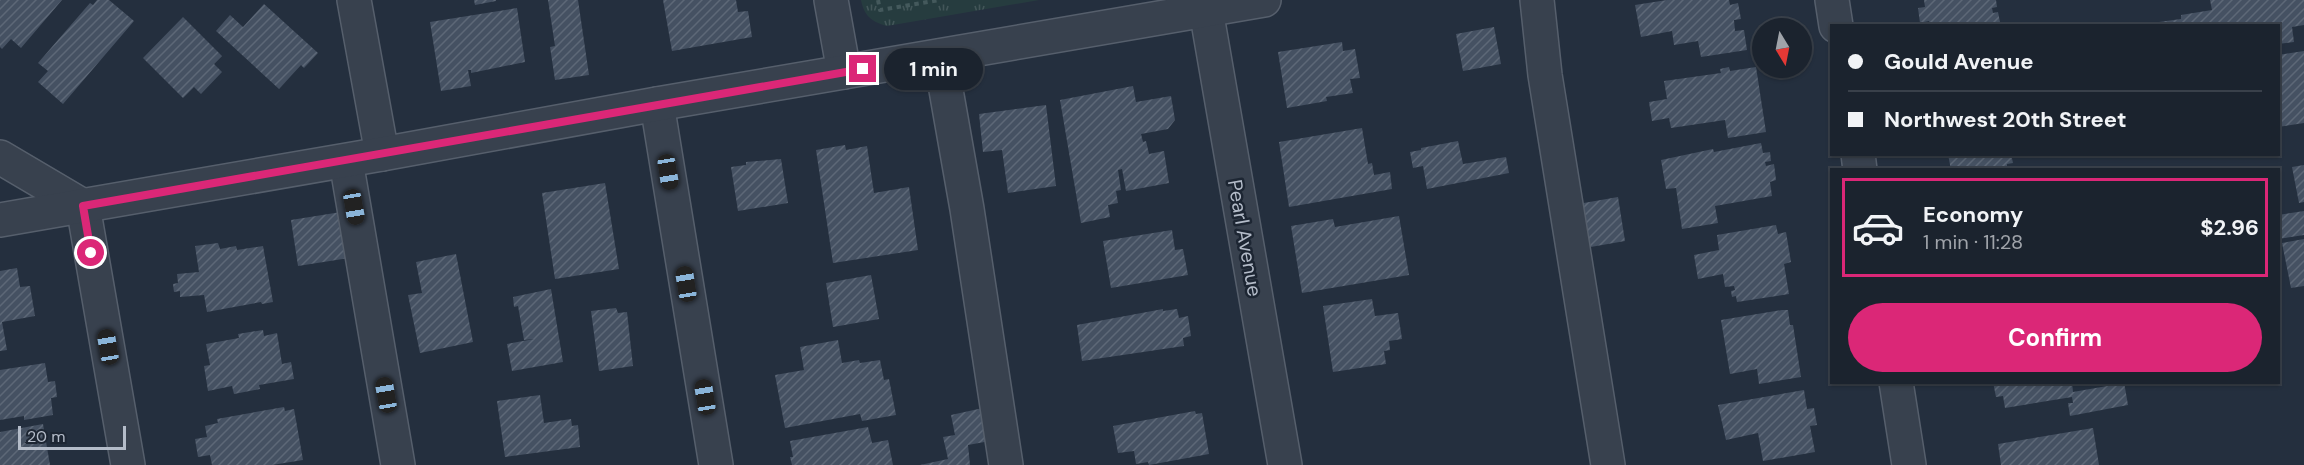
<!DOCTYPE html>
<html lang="en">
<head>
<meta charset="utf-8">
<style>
	:root { --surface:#1b232e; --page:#242b36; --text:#f1f3f6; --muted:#a0a4aa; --line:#39404a; --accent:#db2777 }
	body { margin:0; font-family:"DM Sans",sans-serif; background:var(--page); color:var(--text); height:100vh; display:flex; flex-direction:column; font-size:22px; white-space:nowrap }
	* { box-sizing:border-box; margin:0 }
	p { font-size:20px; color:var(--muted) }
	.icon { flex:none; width:33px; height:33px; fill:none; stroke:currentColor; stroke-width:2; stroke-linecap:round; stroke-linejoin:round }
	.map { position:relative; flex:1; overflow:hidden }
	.side { position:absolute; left:1830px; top:168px; width:450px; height:216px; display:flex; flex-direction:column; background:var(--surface); border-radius:0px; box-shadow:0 2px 4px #0004,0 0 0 2px var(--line) }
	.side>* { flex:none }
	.guide { position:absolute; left:1830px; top:24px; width:450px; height:132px; border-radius:0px; box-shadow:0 2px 4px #0004,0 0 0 2px var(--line); display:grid; align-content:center; height:132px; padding:0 18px; background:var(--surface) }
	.needle { width:39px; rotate:170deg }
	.buttons { position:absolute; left:1752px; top:18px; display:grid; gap:12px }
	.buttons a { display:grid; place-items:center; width:60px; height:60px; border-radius:50%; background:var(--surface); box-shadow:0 2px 4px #0004,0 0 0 2px var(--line); font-size:30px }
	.scale { position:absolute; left:18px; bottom:15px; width:108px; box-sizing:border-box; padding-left:6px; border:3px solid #b4bcc9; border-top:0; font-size:16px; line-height:21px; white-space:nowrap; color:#b4bcc9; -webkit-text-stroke:4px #1d2633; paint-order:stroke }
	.end { position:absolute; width:27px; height:27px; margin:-14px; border:8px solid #db2777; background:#fff; box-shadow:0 0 0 3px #fff }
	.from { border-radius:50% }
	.bubble { position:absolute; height:42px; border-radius:21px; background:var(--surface); box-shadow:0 2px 4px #0004,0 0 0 2px var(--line); font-size:20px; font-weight:700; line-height:42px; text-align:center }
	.car { position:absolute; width:18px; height:36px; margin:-18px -9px; border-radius:8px; box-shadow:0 0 4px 2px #0007; background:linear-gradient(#222 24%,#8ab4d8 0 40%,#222 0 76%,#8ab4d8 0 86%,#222 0) }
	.guide b { display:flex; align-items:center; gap:21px; height:57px; font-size:22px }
	.guide b+b { border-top:2px solid var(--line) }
	.guide i { width:15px; height:15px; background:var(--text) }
	ul { padding:10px 0 0; list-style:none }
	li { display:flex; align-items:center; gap:18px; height:99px; margin:0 12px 9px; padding:0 6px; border:3px solid var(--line); border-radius:0px }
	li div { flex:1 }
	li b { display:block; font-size:22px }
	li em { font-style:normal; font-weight:700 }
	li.current { border-color:var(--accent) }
	li>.icon { width:54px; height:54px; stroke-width:1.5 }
	.action { display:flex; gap:12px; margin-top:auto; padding:12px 18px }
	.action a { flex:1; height:69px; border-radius:36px; background:var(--accent); color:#fff; font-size:24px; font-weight:700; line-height:69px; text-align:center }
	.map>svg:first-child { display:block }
	.grass { fill:url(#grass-tufts) }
	.building { fill:url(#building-hatch) }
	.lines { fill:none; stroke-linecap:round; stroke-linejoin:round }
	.minor-casing { stroke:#565f6c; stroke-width:36 }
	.path { stroke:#44595c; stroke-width:4; stroke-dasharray:4.5 4.5; stroke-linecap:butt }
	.minor { stroke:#38414e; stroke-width:33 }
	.route { stroke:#db2777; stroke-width:8 }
	.labels { text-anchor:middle; stroke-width:5; stroke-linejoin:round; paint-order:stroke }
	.street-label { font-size:20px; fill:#b4bcc9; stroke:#1d2633 }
</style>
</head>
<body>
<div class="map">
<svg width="2304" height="465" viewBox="0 0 2304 465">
	<defs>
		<pattern id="grass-tufts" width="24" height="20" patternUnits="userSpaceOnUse" patternTransform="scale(1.5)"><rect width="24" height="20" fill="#263c3f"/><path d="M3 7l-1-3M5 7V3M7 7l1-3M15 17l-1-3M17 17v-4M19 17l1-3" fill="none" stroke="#435659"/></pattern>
		<pattern id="building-hatch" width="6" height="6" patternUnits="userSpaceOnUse" patternTransform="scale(1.5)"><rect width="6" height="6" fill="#455162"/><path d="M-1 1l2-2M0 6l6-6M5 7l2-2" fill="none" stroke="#5d6877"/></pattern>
	</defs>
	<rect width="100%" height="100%" fill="#242f3e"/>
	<!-- grass -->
	<path class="grass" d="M861 0H1039L887 26C872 22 864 16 861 0Z"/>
	<!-- building -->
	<g class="building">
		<path d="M0 0H62L21 48 11 39 2 49 0 47Z"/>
		<path d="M97 0H109L134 21 63 104 38 82 48 71 38 63 90 3 93 5Z"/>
		<path d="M474 0H496V1L475 5Z"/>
		<path d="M548 0H578L589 75 555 80 550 47 555 46Z"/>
		<path d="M663 0H736L738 12 748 11 752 37 672 51Z"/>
		<path d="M1667 0H1729L1730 5 1738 3 1741 19 1734 20 1735 31 1744 30 1747 50 1701 57 1698 41 1674 45 1672 31 1641 37 1635 5Z"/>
		<path d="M1924 0H1996L1997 7 1992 8 1993 13 1998 12 2000 22 1994 23V26H1930L1929 21 1920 23 1918 8 1925 7Z"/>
		<path d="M2210 0H2304V25L2292 27 2294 42 2278 44V26H2159V22L2181 19V15L2212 10Z"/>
		<path d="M264 4 318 53 304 68 301 65 279 89 216 31 230 15 243 27Z"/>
		<path d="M517 8 525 62 471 73V70H468L471 86 441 91 430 22Z"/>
		<path d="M183 17 222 56 214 64 222 72 201 94 194 87 183 98 143 58Z"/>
		<path d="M1494 27 1501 64 1463 71 1456 34Z"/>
		<path d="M1342 42 1343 51 1355 49 1360 78 1350 79 1353 93 1326 97 1327 101 1287 108 1278 52Z"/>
		<path d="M2304 51V123L2278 127V55Z"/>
		<path d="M1729 67 1730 71 1756 67 1766 132 1728 138 1725 120 1671 128 1669 118 1652 121 1649 102 1667 99 1664 81 1721 73 1720 69Z"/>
		<path d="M1133 86 1136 102 1171 96 1175 120 1168 129 1141 134 1143 142 1146 141 1149 154 1164 151 1169 183 1126 191 1122 169 1118 170 1121 190 1116 191 1118 203 1108 205 1110 217 1081 223 1060 100Z"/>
		<path d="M1046 105 1056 186 1008 193 1002 150 983 152 979 114Z"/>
		<path d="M1362 128 1368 164 1372 163 1374 175 1390 172 1392 189 1289 207 1279 142Z"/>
		<path d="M1458 141 1463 164 1506 157 1509 173 1427 189 1423 166 1413 168 1410 152 1421 150V148Z"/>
		<path d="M1761 143 1763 153 1770 152 1771 161 1765 162 1766 166 1774 164 1776 180 1770 182 1772 196 1715 206 1718 223 1682 229 1676 188 1666 189 1661 160 1713 149 1714 152Z"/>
		<path d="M845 145 846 150 867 146 874 193 909 187 918 250 833 263 816 150Z"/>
		<path d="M1948 154H2011L2013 163 2007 164V170H1951Z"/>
		<path d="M781 159 788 203 738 211 731 167 746 165V162Z"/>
		<path d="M2304 165V202L2299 203 2292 167Z"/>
		<path d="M605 183 619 269 555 279 542 193Z"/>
		<path d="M1618 197 1625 241 1585 248 1578 204Z"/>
		<path d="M2304 211V235L2278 239V215Z"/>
		<path d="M341 212 349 258 298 266 291 220Z"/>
		<path d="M1399 216 1409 275 1302 293 1291 226 1333 219 1335 227Z"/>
		<path d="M1776 225 1778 234 1786 232 1791 262 1784 264 1789 294 1737 302 1736 296 1732 297 1731 291 1735 290 1734 286 1725 287 1723 274 1698 279 1694 255 1719 250 1717 235Z"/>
		<path d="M1172 230 1175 250 1183 249 1188 275 1111 288 1103 241Z"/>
		<path d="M2304 239V286L2291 288 2282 243Z"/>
		<path d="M218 243 220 249 236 246 237 250 263 246 273 302 262 304 261 302 207 312 204 295 180 297V291L174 292 173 284 178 283 177 274 199 272 195 246Z"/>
		<path d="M456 254 473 342 420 353 408 295 422 293 416 262Z"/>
		<path d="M17 268 20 287 30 286 35 316 2 322 7 350 0 351V271Z"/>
		<path d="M871 275 879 319 833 327 826 283Z"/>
		<path d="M551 289 563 362 512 371 507 344 534 339 524 340 518 306 514 307 513 297Z"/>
		<path d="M1372 299 1375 316 1398 313 1402 339 1389 341 1390 350 1384 351 1386 364 1333 372 1323 306Z"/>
		<path d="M616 308 618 313 627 312 633 366 599 371 591 311Z"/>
		<path d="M1163 309V311L1177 309 1179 318 1188 316 1191 336 1183 338 1184 346 1082 361 1077 325Z"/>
		<path d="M1782 310H1788L1790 325H1793L1801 377 1759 384 1757 369 1730 374 1721 320Z"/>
		<path d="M263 330 264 336 277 333 282 364 291 362 294 379 259 385 260 389 234 394 232 386 208 391 204 366 210 365 206 344 239 338 238 334Z"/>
		<path d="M838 340 842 363 859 360 860 363 880 360 884 380 889 379 896 415 862 421 860 414 785 428 775 375 804 370 800 347Z"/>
		<path d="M45 363 48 382 55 381 57 397 51 398 53 415 24 420V416L0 420V370Z"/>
		<path d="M1993 382H2072L2073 392 2107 386 2106 382H2124L2128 405 2070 416 2068 403H2073L2072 397 2005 408 2003 396 1996 397Z"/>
		<path d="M1804 390 1807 409 1814 408 1817 425 1810 426 1815 452 1763 461 1758 433 1726 440 1718 405Z"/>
		<path d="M540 395 544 423 571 419 572 426 578 425 580 447 505 457 497 401Z"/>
		<path d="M284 407 285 411 294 409 303 460 272 465H212L210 455 198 457 195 439 207 437 205 426 218 423 217 419Z"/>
		<path d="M983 408 990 441 968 445 970 465H920L948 459 943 437 955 435 951 415Z"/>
		<path d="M1195 411 1196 414 1202 413 1209 454 1149 465 1148 462 1136 464 1134 451 1118 453 1113 426Z"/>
		<path d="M43 424 50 465H0V432Z"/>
		<path d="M868 427 872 443 888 440 893 465H792L790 457H793L790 441Z"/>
		<path d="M2093 428 2099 465H2001L1998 444Z"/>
	</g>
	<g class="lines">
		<defs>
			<g id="minor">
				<path d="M354 0 382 154"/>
				<path d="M831 0 844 72"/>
				<path d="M1537 0 1545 75 1608 465"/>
				<path d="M1832 0 1836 26"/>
				<path d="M1206 10 1285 465"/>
				<path d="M940 56 967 209 1006 465"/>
				<path d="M657 104 716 465"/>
				<path d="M1858 154 1860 170"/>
				<path d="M0 157 83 206 128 465"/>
				<path d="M346 161 398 465"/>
				<path d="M0 220 382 154 657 104 1264 0"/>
				<path d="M1896 382 1909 465"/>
			</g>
		</defs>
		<!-- minor casing -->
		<use href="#minor" class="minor-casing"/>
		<!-- path -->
		<path class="path" d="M878 0 880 10 939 0"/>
		<!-- minor -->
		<use href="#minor" class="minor"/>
	</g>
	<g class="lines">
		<!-- route -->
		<path class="route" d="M91 253 83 206 863 69"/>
	</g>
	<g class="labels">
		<!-- street labels -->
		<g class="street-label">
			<text transform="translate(1245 238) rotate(80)" y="7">Pearl Avenue</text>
		</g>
	</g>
</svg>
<div class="buttons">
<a><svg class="needle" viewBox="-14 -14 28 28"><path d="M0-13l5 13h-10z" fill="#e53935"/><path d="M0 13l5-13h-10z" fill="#a0a4aa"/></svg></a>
</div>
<div class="scale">20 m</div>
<i class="end from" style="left:91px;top:253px"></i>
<i class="end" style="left:863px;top:69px"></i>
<div class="bubble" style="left:884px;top:48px;width:99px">1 min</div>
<i class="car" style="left:668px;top:172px;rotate:171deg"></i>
<i class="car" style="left:354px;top:207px;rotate:170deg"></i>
<i class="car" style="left:686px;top:284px;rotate:351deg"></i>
<i class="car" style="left:108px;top:347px;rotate:350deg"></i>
<i class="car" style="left:386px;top:395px;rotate:350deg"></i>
<i class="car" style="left:705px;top:397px;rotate:351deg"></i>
<div class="guide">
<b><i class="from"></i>Gould Avenue</b>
<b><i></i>Northwest 20th Street</b>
</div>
<section class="side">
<ul>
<li class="current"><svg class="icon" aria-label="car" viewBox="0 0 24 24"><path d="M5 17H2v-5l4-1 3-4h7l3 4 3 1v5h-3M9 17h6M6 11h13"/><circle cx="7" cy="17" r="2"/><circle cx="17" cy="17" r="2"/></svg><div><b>Economy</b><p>1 min · 11:28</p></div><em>$2.96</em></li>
</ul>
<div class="action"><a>Confirm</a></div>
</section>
</div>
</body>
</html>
